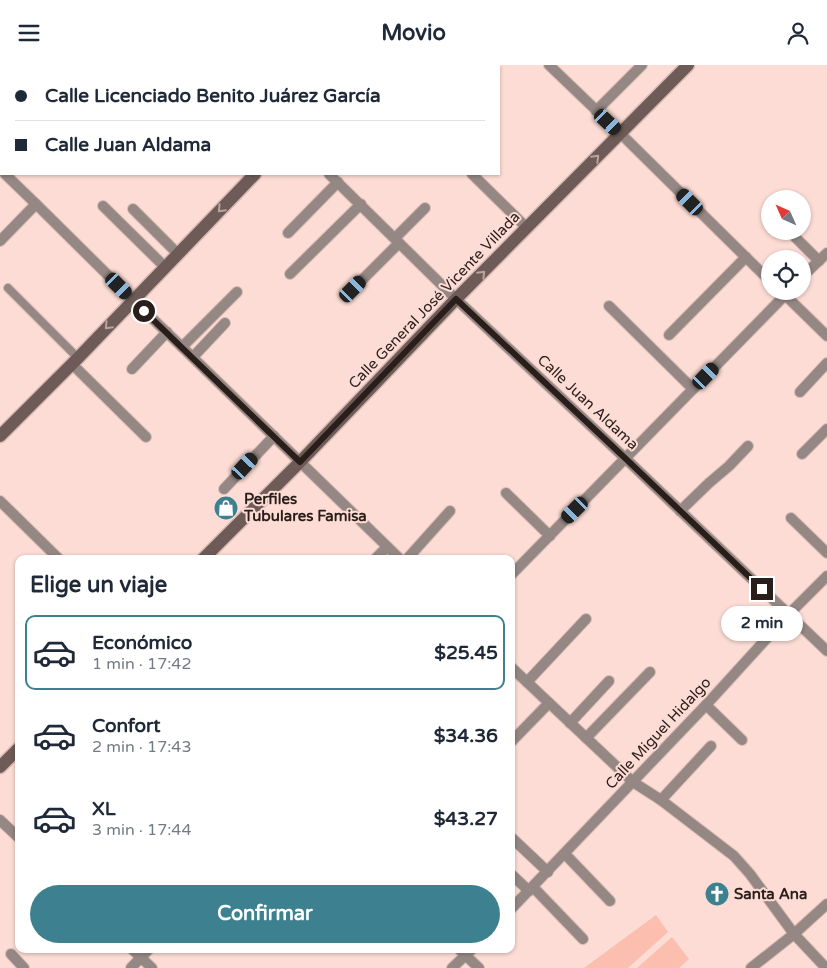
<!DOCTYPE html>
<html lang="es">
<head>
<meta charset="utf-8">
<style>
	:root { --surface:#fff; --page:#f6f6f7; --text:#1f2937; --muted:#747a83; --line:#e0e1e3; --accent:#3d8190 }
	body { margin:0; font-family:"Varela Round",sans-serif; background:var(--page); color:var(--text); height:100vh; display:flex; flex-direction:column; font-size:19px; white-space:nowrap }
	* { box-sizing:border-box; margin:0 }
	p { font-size:16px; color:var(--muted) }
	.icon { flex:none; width:28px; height:28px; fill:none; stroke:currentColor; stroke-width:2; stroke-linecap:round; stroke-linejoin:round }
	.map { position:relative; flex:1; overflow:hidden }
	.drawer { position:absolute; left:15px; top:490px; width:500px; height:398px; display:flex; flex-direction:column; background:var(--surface); border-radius:10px; box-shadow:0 1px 4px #0004 }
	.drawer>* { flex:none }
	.top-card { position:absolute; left:0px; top:0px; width:500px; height:110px; box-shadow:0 1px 4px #0004; display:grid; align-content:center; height:110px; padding:0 15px; background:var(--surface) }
	.needle { width:32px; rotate:315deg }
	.buttons { position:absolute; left:761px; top:125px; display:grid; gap:10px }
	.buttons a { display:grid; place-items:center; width:50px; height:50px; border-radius:50%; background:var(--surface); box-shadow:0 1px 4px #0004; font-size:25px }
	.end { position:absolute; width:22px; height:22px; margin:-11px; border:6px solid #2a1e1b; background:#fff; box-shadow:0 0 0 2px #fff }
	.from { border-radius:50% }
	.bubble { position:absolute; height:35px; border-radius:18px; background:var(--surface); box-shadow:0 1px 4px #0004; font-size:16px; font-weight:700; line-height:35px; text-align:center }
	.car { position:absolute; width:15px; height:30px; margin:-15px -8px; border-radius:6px; box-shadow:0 0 4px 1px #0007; background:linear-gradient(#222 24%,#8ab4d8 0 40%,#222 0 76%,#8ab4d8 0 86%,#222 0) }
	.top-card b { display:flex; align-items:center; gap:18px; height:48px; font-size:19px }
	.top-card b+b { border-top:1px solid var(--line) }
	.top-card i { width:12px; height:12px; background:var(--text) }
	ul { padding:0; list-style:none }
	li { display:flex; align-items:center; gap:15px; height:75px; margin:0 10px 8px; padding:0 5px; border:2px solid transparent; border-radius:10px }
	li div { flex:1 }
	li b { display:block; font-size:19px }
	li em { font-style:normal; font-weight:700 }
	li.on { border-color:var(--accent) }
	li>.icon { width:45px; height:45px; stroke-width:1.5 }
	h2 { padding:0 15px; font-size:22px; line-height:60px }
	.cta { display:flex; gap:10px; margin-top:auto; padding:10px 15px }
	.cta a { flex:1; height:58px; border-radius:30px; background:var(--accent); color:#fff; font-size:20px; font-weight:700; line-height:58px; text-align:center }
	header { display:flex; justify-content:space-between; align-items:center; height:65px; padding:0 15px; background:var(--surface); font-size:22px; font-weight:700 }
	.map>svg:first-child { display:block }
	.green { fill:#fbbeaf }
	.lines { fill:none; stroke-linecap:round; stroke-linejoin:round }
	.pedestrian-casing { stroke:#d6bab3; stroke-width:10 }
	.minor-casing { stroke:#d6bab3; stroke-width:12 }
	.secondary-casing { stroke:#d6bab3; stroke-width:15 }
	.pedestrian { stroke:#948784; stroke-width:8 }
	.minor { stroke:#948784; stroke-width:10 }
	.secondary { stroke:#6e5b57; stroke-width:12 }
	.oneway { stroke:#bca29c }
	.route { stroke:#2a1e1b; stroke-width:6 }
	.labels { text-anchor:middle; stroke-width:4; stroke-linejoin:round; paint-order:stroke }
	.street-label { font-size:15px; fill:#2a1e1b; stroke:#fcdcd4 }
	.poi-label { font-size:15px; font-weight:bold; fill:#2a1e1b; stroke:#fcdcd4; text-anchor:start }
</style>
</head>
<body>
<header><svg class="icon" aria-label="menu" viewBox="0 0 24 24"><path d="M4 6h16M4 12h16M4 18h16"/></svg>Movio<svg class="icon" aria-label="person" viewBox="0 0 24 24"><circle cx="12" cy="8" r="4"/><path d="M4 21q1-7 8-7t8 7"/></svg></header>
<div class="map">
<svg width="827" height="903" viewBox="0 0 827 903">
	<rect width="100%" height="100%" fill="#fcdcd4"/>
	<!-- green -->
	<g class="green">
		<path d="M656 850 668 867 628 903H584Z"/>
		<path d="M672 872 689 894 679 903H637Z"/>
	</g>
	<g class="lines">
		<defs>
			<path id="pedestrian" d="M8 223 78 293"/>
			<g id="minor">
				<path d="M218 0 219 1"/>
				<path d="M443 0 444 1"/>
				<path d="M549 0 621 69 770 216"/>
				<path d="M596 46 642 0"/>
				<path d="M5 109 36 139 133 235 182 282 400 494"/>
				<path d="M329 109 456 234 626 394 827 586"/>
				<path d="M472 109 527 163"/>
				<path d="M103 141 165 202"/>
				<path d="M133 144 178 189"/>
				<path d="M789 166 819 196"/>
				<path d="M288 168 338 117"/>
				<path d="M395 173 425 143"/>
				<path d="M0 176 36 139"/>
				<path d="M290 209 361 139"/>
				<path d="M802 212 827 188"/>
				<path d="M353 224 399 178"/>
				<path d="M782 227 827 271"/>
				<path d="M609 241 693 324"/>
				<path d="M669 270 746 192"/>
				<path d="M182 282 237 227"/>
				<path d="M193 292 225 258"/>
				<path d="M72 299 146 372"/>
				<path d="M132 304 167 267"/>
				<path d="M800 327 827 298"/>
				<path d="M802 389 827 364"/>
				<path d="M224 424 274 371"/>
				<path d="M506 428 550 471"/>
				<path d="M0 436 59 494"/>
				<path d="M680 446 709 418 729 401 748 381"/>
				<path d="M791 453 827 488"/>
				<path d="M375 494 387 482"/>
				<path d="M407 494 450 446"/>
				<path d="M511 510 789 226"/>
				<path d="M511 602 633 717 661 735 734 791 750 809 794 869 826 903"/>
				<path d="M527 617 586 554"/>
				<path d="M706 640 742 675"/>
				<path d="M570 658 609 616"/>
				<path d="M586 673 650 607"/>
				<path d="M511 677 549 638"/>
				<path d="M661 735 711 681"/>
				<path d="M0 755 19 773"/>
				<path d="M512 773 548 807"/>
				<path d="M565 789 610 836"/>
				<path d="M511 809 529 826"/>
				<path d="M533 822 583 874"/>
				<path d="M511 844 706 640 788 550 827 511"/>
				<path d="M132 884 152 903"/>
				<path d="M459 884 479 903"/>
				<path d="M11 889 24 903"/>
				<path d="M131 903 149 884"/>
				<path d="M452 903 472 884"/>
				<path d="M751 903 794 869 827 839"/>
			</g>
			<g id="secondary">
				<path d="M361 1 362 0"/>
				<path d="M0 371 78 293 255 109"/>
				<path d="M203 494 300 397 456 234 688 0"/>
				<path d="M0 702 19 683"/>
			</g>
		</defs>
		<!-- pedestrian casing -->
		<use href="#pedestrian" class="pedestrian-casing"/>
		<!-- minor casing -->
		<use href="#minor" class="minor-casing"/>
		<!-- secondary casing -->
		<use href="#secondary" class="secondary-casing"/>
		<!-- pedestrian -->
		<use href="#pedestrian" class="pedestrian"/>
		<!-- minor -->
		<use href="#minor" class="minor"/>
		<!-- secondary -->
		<use href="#secondary" class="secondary"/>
	</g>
	<!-- one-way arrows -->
	<defs><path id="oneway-chevron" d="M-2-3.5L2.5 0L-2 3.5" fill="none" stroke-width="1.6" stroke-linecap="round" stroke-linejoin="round" transform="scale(1.25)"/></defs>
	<g class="oneway">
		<use href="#oneway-chevron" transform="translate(596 93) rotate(-45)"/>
		<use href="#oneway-chevron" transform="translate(221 144) rotate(134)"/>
		<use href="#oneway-chevron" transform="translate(482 209) rotate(-45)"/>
		<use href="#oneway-chevron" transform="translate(108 261) rotate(134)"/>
	</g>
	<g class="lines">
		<!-- route -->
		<path class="route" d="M144 246 300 397 456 234 626 394 762 524"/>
	</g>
	<!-- icons -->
	<defs>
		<symbol id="shop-disc" viewBox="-11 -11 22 22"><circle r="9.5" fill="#3d8190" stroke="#fcdcd4"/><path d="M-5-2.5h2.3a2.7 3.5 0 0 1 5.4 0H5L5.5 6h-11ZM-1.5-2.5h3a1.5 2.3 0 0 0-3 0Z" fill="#fff"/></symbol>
		<symbol id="church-disc" viewBox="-11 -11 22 22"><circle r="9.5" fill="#3d8190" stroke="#fcdcd4"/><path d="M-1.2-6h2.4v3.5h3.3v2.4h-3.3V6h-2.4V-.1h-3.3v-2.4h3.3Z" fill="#fff"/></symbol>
	</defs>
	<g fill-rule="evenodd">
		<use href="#shop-disc" x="212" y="429" width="28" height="28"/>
		<use href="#church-disc" x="703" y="815" width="28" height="28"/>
	</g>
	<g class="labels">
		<!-- street labels -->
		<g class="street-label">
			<text transform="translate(434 235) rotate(-46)" y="5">Calle General José Vicente Villada</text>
			<text transform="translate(588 337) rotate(43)" y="5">Calle Juan Aldama</text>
			<text transform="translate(658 668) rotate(-47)" y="5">Calle Miguel Hidalgo</text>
		</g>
		<!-- poi labels -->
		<g class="poi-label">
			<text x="244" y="439">Perfiles<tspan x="244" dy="17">Tubulares Famisa</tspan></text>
			<text x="734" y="834">Santa Ana</text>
		</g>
	</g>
</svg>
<div class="buttons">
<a><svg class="needle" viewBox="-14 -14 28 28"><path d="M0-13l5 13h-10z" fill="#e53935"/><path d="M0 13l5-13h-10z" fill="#747a83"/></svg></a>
<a><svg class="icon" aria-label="locate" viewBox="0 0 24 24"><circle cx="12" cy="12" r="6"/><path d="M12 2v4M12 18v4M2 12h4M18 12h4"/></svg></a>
</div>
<i class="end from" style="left:144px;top:246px"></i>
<i class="end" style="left:762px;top:524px"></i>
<div class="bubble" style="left:721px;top:541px;width:82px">2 min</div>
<i class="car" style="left:608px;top:57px;rotate:133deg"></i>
<i class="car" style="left:690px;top:137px;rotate:315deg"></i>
<i class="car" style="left:119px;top:221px;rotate:135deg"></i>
<i class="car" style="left:353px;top:224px;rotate:45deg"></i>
<i class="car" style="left:706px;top:311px;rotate:44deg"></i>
<i class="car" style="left:245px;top:401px;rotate:43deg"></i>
<i class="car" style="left:575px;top:445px;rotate:225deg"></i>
<div class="top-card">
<b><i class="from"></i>Calle Licenciado Benito Juárez García</b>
<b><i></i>Calle Juan Aldama</b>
</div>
<section class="drawer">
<h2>Elige un viaje</h2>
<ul>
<li class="on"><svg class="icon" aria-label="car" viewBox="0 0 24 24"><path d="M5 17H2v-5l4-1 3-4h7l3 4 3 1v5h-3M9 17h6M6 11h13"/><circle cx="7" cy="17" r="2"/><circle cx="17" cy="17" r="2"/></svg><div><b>Económico</b><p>1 min · 17:42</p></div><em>$25.45</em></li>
<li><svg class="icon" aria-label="car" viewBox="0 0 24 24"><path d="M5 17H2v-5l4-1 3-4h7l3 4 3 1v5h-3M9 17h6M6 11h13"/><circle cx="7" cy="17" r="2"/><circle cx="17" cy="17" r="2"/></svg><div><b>Confort</b><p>2 min · 17:43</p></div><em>$34.36</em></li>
<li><svg class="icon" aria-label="car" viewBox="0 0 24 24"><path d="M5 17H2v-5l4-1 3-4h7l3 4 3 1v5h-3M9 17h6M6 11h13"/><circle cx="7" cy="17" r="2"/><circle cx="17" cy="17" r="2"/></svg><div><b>XL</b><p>3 min · 17:44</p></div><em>$43.27</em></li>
</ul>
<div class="cta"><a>Confirmar</a></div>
</section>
</div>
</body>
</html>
